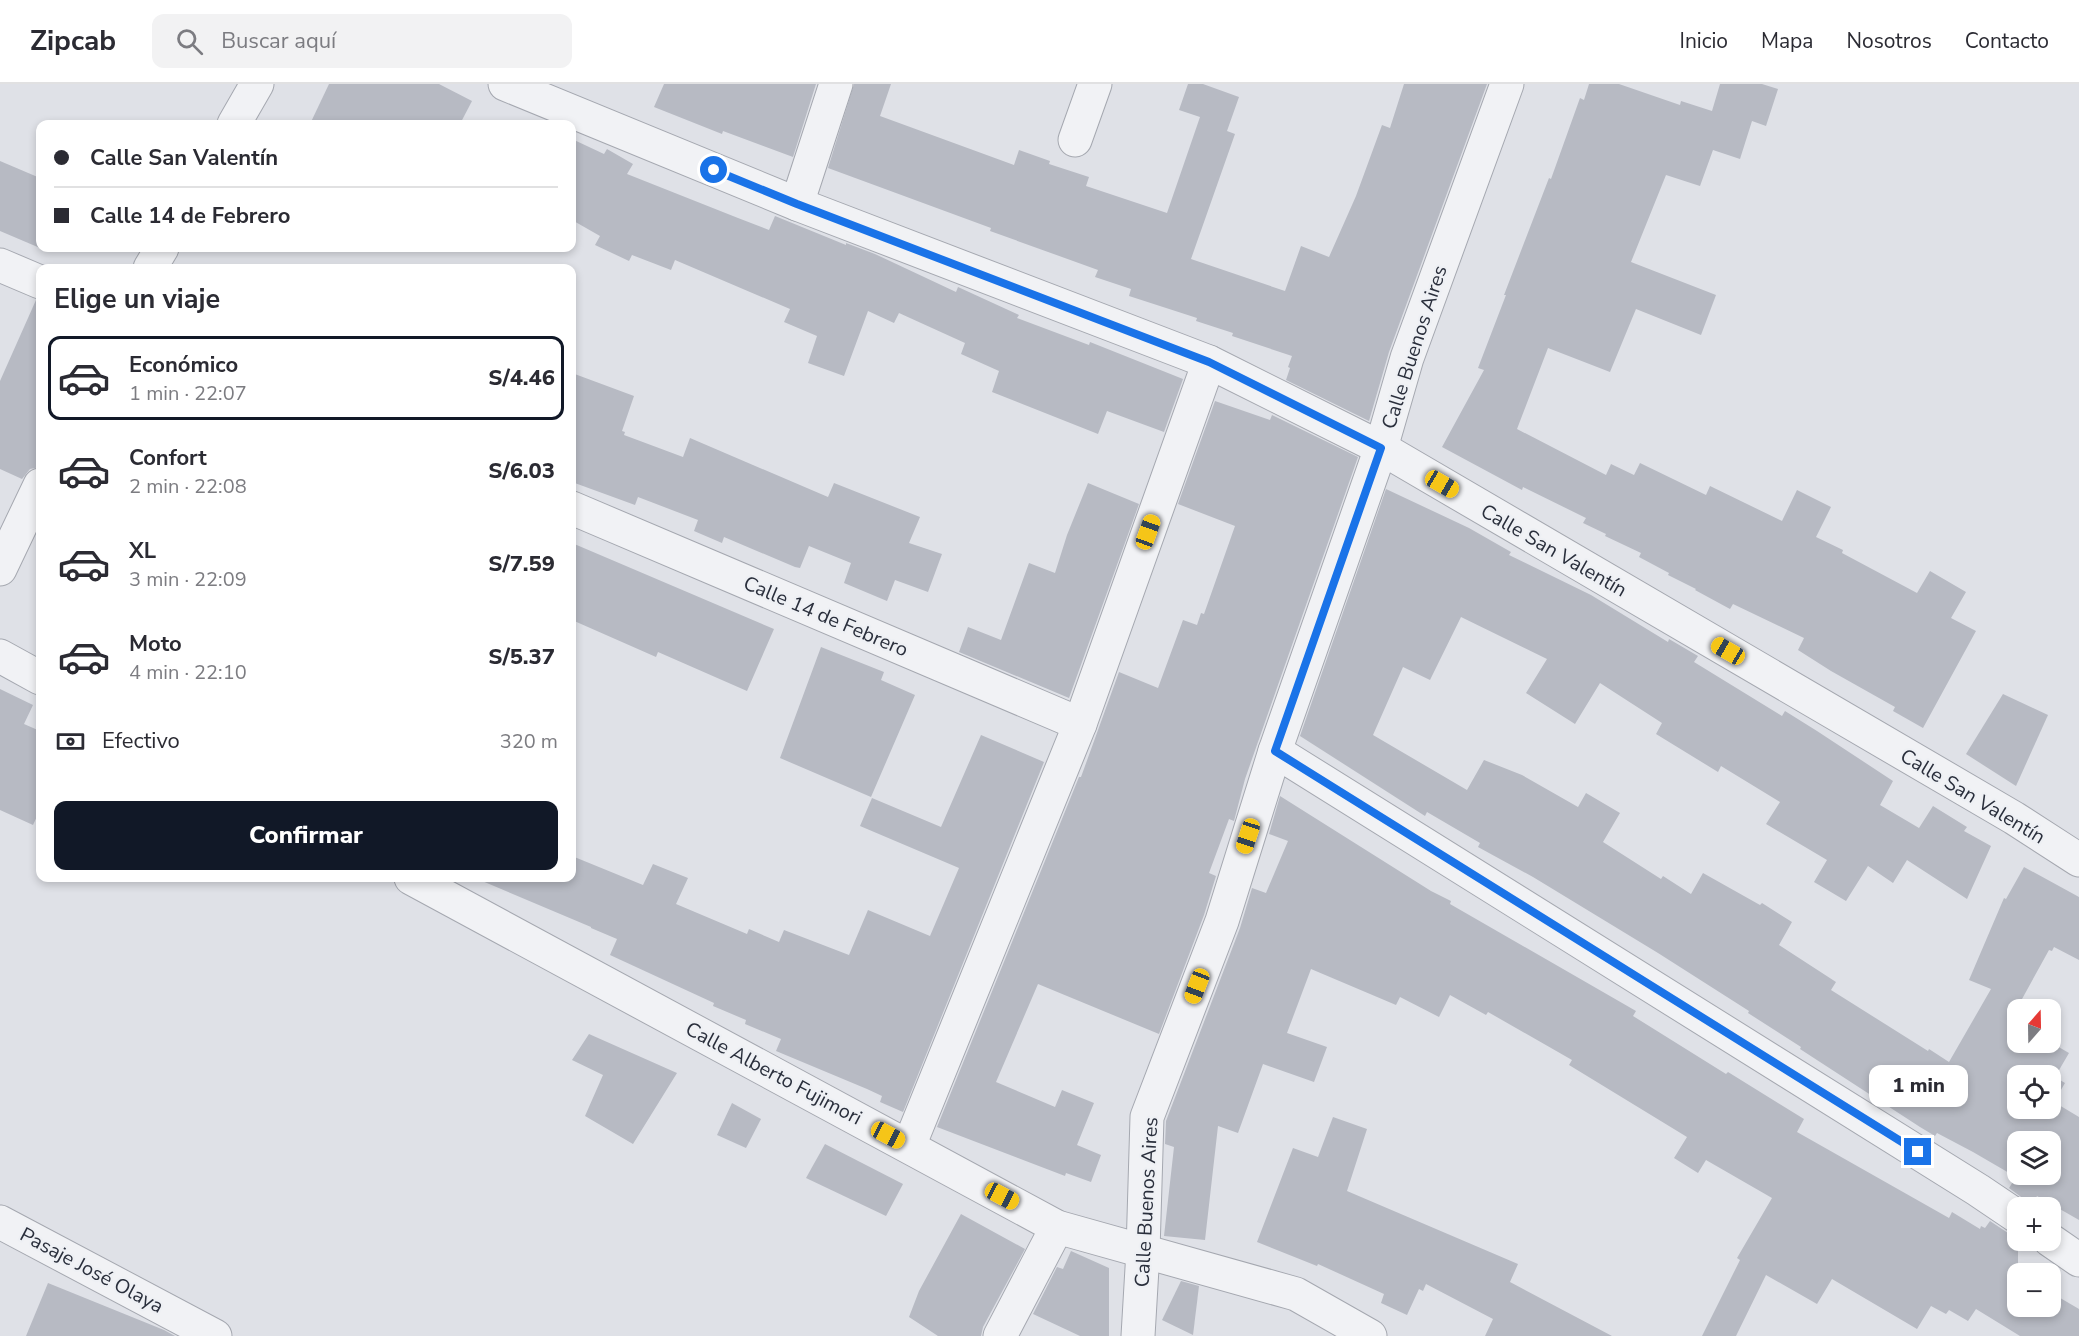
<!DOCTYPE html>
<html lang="es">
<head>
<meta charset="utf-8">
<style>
	:root { --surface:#fff; --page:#f2f2f3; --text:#2b2b33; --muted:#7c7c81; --line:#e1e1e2; --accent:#111827 }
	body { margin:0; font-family:"Nunito Sans",sans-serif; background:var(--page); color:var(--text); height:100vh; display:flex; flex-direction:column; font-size:22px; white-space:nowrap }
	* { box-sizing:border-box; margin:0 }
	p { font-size:20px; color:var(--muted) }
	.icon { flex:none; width:33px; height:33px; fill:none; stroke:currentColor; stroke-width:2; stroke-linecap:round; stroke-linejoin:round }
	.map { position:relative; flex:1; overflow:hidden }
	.details { position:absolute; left:36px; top:180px; width:540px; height:618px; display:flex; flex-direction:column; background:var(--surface); border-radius:12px; box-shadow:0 3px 9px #0003 }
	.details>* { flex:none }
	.banner { position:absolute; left:36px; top:36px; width:540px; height:132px; border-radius:12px; box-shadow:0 3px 9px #0003; display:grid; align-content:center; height:132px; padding:0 18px; background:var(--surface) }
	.needle { width:39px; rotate:20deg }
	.tools { position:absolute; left:2007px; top:915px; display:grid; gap:12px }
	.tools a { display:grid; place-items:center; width:54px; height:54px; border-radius:12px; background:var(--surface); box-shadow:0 3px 9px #0003; font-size:30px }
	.end { position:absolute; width:27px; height:27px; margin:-14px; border:8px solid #1a73e8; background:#fff; box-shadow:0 0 0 3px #fff }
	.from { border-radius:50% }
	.bubble { position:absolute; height:42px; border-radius:12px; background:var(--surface); box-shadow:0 3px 9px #0003; font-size:20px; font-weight:800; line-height:42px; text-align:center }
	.car { position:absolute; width:18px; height:36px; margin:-18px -9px; border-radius:8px; box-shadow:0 0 4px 2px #0007; background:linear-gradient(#f5c518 24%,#345 0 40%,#f5c518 0 76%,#345 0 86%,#f5c518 0) }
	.banner b { display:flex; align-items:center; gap:21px; height:57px; font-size:22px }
	.banner b+b { border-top:2px solid var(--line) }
	.banner i { width:15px; height:15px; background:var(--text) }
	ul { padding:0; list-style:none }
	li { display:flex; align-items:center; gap:18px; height:84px; margin:0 12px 9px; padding:0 6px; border:3px solid transparent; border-radius:12px }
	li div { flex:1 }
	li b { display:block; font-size:22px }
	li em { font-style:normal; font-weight:800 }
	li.selected { border-color:var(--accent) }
	li>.icon { width:54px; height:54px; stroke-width:1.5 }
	h2 { padding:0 18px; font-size:27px; line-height:72px }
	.pay { display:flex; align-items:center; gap:15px; height:66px; padding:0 18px; font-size:22px }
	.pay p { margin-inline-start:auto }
	.primary-button { display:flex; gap:12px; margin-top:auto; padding:12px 18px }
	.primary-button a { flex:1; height:69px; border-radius:12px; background:var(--accent); color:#fff; font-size:24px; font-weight:800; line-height:69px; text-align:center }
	header { display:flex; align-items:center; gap:36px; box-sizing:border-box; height:84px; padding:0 30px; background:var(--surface); border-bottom:2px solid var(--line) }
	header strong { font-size:28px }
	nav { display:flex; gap:33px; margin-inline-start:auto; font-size:21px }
	.search { width:420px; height:54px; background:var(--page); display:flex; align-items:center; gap:15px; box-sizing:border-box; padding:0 21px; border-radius:12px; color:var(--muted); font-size:22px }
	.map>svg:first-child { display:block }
	.building { fill:#b7bac3; fill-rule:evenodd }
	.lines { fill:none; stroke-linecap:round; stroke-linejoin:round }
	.minor-casing { stroke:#a5a8b0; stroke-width:35 }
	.minor { stroke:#f1f2f5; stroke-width:33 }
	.route { stroke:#1a73e8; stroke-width:8 }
	.labels { text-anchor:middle; stroke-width:4.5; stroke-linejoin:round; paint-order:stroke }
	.street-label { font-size:20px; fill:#2a2f3c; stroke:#eef0f4 }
</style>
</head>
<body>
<header>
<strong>Zipcab</strong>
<div class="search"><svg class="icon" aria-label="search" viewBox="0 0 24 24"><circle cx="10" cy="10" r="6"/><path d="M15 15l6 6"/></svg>Buscar aquí</div>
<nav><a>Inicio</a><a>Mapa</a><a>Nosotros</a><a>Contacto</a></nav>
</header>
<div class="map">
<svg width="2079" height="1252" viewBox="0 0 2079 1252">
	<rect width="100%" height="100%" fill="#dfe1e7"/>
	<!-- building -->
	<g class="building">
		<path d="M329 0H439L472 17 460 40H310Z"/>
		<path d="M664 0H816L793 73 723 47 722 50 654 23Z"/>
		<path d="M854 0H891L880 32 1014 81 1019 66 1050 77 1049 80 1089 93 1086 102 1167 129 1200 33 1179 26 1188 0H1203L1239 13 1227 47 1235 50 1191 175 1285 207 1301 162 1329 173 1356 112 1382 41 1390 44 1404 0H1487L1389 268 1369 337 1286 296 1290 284 1288 283 1292 272 1232 252 1233 249 1196 237 1197 234 1129 212 1131 205 1095 193 1098 186 990 147 991 144 828 84Z"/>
		<path d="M1589 0H1619L1680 21 1681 17 1712 27 1720 0H1762L1778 5 1766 42 1752 37 1740 75 1713 66 1700 102 1666 91 1631 178 1716 211 1701 251 1636 225 1610 288 1548 264 1517 345 1606 391 1611 380 1634 391 1640 379 1706 411 1710 402 1782 437 1797 406 1831 423 1816 453 1843 466 1842 469 1917 509 1930 487 1966 508 1951 534 1976 547 1923 644 1893 627 1895 623 1831 587 1798 566 1804 554 1733 520 1730 525 1695 506 1696 505 1668 491 1669 489 1639 473 1641 469 1605 452 1606 450 1583 439 1586 434 1523 403 1522 406 1442 363 1484 286 1478 284 1506 211H1504L1549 94 1551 95 1580 14 1584 16Z"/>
		<path d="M572 55 604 70 607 65 633 80 627 90 738 134 769 146 775 132 846 161V159L875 170 956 208 958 203 1019 231 1017 234 1089 261 1090 258 1183 295 1164 348 1107 327 1098 350 992 308 999 287 961 270 965 259 899 229 894 239 868 227 844 292 808 279 817 252 784 238 790 225 675 176 671 186 632 171 629 177 595 161 600 152 572 136Z"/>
		<path d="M0 77 40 94V164L0 147Z"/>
		<path d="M36 216H40V383L30 385 22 395 0 385V297Z"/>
		<path d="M572 289 634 312 622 347 625 348 624 351 683 373 690 354 828 413 834 399 920 433 909 459 942 470 928 508 895 496 887 517 844 499 851 479 809 462 800 484 795 483 724 453 722 459 694 447 698 436 638 413 635 421 572 398Z"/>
		<path d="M1215 317 1270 336 1272 331 1358 373 1245 695 1234 737 1229 735 1209 789 1216 792 1204 831 1159 950 1038 900 996 998 1055 1023 1062 1006 1094 1019 1077 1061 1101 1071 1091 1098 1066 1089 1065 1092 937 1043 1079 693H1081L1119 588 1158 604 1183 536 1197 541 1201 529 1204 530 1235 442 1178 420Z"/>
		<path d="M1088 399 1139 420 1069 614 959 568 968 543 1001 556 1029 479 1055 489 1067 451Z"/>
		<path d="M1386 405 1469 444 1511 468 1509 471 1591 511 1668 558 1669 555 1698 572 1694 578 1782 632 1785 627 1817 647 1893 697 1880 721 1919 744 1933 722 1967 743 1964 747 1991 762 1967 815 1907 776 1893 799 1868 782 1846 817 1814 798 1827 776 1766 740 1780 718 1721 682 1718 688 1656 650 1662 639 1600 599 1575 640 1526 609 1547 575 1461 533 1430 596 1403 583 1373 651 1467 706 1484 676 1522 691 1578 723 1586 709 1620 729 1603 758 1661 795 1663 792 1691 810 1703 789 1760 821 1762 819 1792 838 1779 861 1836 898 1831 906 1928 967 1929 965 1949 978 1991 905 1969 896 2004 814 2006 815 2024 783 2079 813V876L2054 863 2052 867 2049 866 2011 935 2018 939V958H2050L2069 969 2055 993 2065 999 2054 1018 2079 1033V1136L2037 1112 2032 1121 2009 1104 2016 1093 1973 1068 1937 1049 1935 1052 1920 1043 1800 965 1801 963 1748 929 1749 927 1658 869 1533 793 1478 763 1480 759 1427 728 1425 732 1300 652ZM2018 992H2050V1024H2018ZM2018 1058H2050V1090H2018Z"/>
		<path d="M572 459 774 545 747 607 658 568 656 573 572 536Z"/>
		<path d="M821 563 884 588 881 596 915 611 871 713 780 674Z"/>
		<path d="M0 605 33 621 24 640 40 647V726L33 741 0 726Z"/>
		<path d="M2003 610 2048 631 2016 702 1966 670Z"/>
		<path d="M981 651 1044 678 903 1028 880 1018 882 1012 867 1005 776 967 781 955 745 940 746 936 713 922 714 919 610 871 617 855 591 844V843L475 794H572V772L643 801 653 780 688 794 676 820 747 850 749 845 779 858 784 846 849 871 868 826 930 852 959 784 860 742 872 714 941 743Z"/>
		<path d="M1280 712 1431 807 1451 817 1450 820 1636 927 1633 932 1726 990 1728 988 1804 1035 1797 1048 1949 1134 1952 1128 1980 1145 1981 1142 1985 1144 1990 1137 2008 1149 2018 1152V1187L2021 1190H2018V1222H2050V1208L2079 1225V1252H2020L1976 1225 1968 1237 1949 1226 1946 1230 1931 1222 1917 1245 1832 1195 1817 1220 1766 1191 1736 1252H1702L1740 1176 1737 1174 1772 1114 1706 1076 1698 1089 1674 1074 1687 1053 1569 981 1572 976 1488 928 1486 931 1450 911 1439 933 1400 913 1396 921 1311 885 1287 949 1327 963 1314 998 1263 980 1238 1049 1218 1042 1205 1156 1164 1152 1174 1063 1165 1060 1166 1037 1240 844 1252 804 1266 809 1288 757 1269 750Z"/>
		<path d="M589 950 677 989 633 1060 585 1032 603 991 572 976Z"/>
		<path d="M732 1019 761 1035 746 1064 717 1051Z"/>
		<path d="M1333 1033 1367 1045 1347 1107 1518 1180 1510 1198 1612 1252H1485L1493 1235 1426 1200 1423 1207 1419 1205 1407 1231 1381 1219 1384 1210 1318 1180 1317 1182 1257 1158 1293 1064 1318 1073Z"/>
		<path d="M825 1060 903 1100 886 1132 806 1094Z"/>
		<path d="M961 1130 1025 1165 983 1243 981 1252H938L909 1233 919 1207Z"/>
		<path d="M1071 1167 1109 1184V1252H1080L1033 1230 1057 1183 1063 1185Z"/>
		<path d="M1181 1197 1199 1202 1193 1251 1162 1236Z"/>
		<path d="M48 1199 164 1246 175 1252H26Z"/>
	</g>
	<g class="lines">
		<defs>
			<g id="minor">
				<path d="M505 0 797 120 1209 278 1381 364 2014 734 2079 776"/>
				<path d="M234 40 257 0"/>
				<path d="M1075 56 1095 0"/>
				<path d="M797 120 836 0"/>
				<path d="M0 181 40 198"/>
				<path d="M150 184 162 164"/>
				<path d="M572 424 1080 640"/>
				<path d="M0 485 40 401"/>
				<path d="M0 572 40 594"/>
				<path d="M1275 667 1978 1106 2018 1133"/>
				<path d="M411 794 1057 1143 1296 1210 1370 1252"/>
				<path d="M909 1062 1080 640 1209 278"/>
				<path d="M0 1138 215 1252"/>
				<path d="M2050 1156 2079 1176"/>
				<path d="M1000 1252 1057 1143"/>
				<path d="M1138 1252 1143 1167 1147 1033 1222 837 1275 667 1381 364 1407 274 1507 0"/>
			</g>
		</defs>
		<!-- minor casing -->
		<use href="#minor" class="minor-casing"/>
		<!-- minor -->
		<use href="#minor" class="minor"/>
	</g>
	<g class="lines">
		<!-- route -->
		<path class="route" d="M714 86 797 120 1209 278 1381 364 1275 667 1918 1068"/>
	</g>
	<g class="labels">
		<!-- street labels -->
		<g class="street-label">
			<text transform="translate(1414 263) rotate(-72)" y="7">Calle Buenos Aires</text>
			<text transform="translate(1554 466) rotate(30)" y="7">Calle San Valentín</text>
			<text transform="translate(826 532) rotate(23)" y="7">Calle 14 de Febrero</text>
			<text transform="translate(1973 712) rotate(31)" y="7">Calle San Valentín</text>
			<text transform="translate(774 989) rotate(28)" y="7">Calle Alberto Fujimori</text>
			<text transform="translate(1146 1118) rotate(-87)" y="7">Calle Buenos Aires</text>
			<text transform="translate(92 1186) rotate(28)" y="7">Pasaje José Olaya</text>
		</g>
	</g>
</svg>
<div class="tools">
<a><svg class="needle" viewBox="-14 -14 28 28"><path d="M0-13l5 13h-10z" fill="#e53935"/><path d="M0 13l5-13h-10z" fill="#7c7c81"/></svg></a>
<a><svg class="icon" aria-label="locate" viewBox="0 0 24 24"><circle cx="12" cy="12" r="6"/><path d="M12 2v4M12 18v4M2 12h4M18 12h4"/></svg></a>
<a><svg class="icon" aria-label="layers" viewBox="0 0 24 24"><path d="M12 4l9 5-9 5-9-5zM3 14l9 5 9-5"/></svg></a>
<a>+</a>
<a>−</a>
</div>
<i class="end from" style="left:714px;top:86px"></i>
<i class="end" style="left:1918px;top:1068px"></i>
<div class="bubble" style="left:1869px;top:981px;width:99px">1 min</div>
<i class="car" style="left:1442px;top:400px;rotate:120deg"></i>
<i class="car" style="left:1148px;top:448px;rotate:20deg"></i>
<i class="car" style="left:1728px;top:567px;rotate:300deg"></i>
<i class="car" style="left:1248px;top:752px;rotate:198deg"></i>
<i class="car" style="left:1197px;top:902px;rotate:201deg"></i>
<i class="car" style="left:888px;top:1051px;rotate:118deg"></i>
<i class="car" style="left:1002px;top:1112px;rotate:118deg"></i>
<div class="banner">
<b><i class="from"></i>Calle San Valentín</b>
<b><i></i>Calle 14 de Febrero</b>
</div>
<section class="details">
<h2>Elige un viaje</h2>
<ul>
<li class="selected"><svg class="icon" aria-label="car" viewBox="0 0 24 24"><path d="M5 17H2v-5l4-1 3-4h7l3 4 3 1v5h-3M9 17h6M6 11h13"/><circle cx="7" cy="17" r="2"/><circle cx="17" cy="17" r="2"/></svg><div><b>Económico</b><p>1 min · 22:07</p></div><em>S/4.46</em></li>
<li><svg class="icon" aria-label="car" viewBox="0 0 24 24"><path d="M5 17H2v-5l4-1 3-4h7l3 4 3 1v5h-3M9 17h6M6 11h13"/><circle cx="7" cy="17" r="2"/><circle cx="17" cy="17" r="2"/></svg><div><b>Confort</b><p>2 min · 22:08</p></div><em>S/6.03</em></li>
<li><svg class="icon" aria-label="car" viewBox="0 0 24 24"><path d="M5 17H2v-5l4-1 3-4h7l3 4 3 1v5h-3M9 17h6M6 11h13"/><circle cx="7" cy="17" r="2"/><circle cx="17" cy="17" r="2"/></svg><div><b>XL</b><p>3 min · 22:09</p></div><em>S/7.59</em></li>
<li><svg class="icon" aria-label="car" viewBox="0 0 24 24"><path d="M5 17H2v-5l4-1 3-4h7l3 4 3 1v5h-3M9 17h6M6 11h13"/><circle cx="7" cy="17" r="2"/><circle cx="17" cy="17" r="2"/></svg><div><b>Moto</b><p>4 min · 22:10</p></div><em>S/5.37</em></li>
</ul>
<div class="pay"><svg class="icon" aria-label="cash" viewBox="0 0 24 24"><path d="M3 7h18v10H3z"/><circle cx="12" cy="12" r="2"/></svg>Efectivo<p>320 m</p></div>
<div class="primary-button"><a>Confirmar</a></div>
</section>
</div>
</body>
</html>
